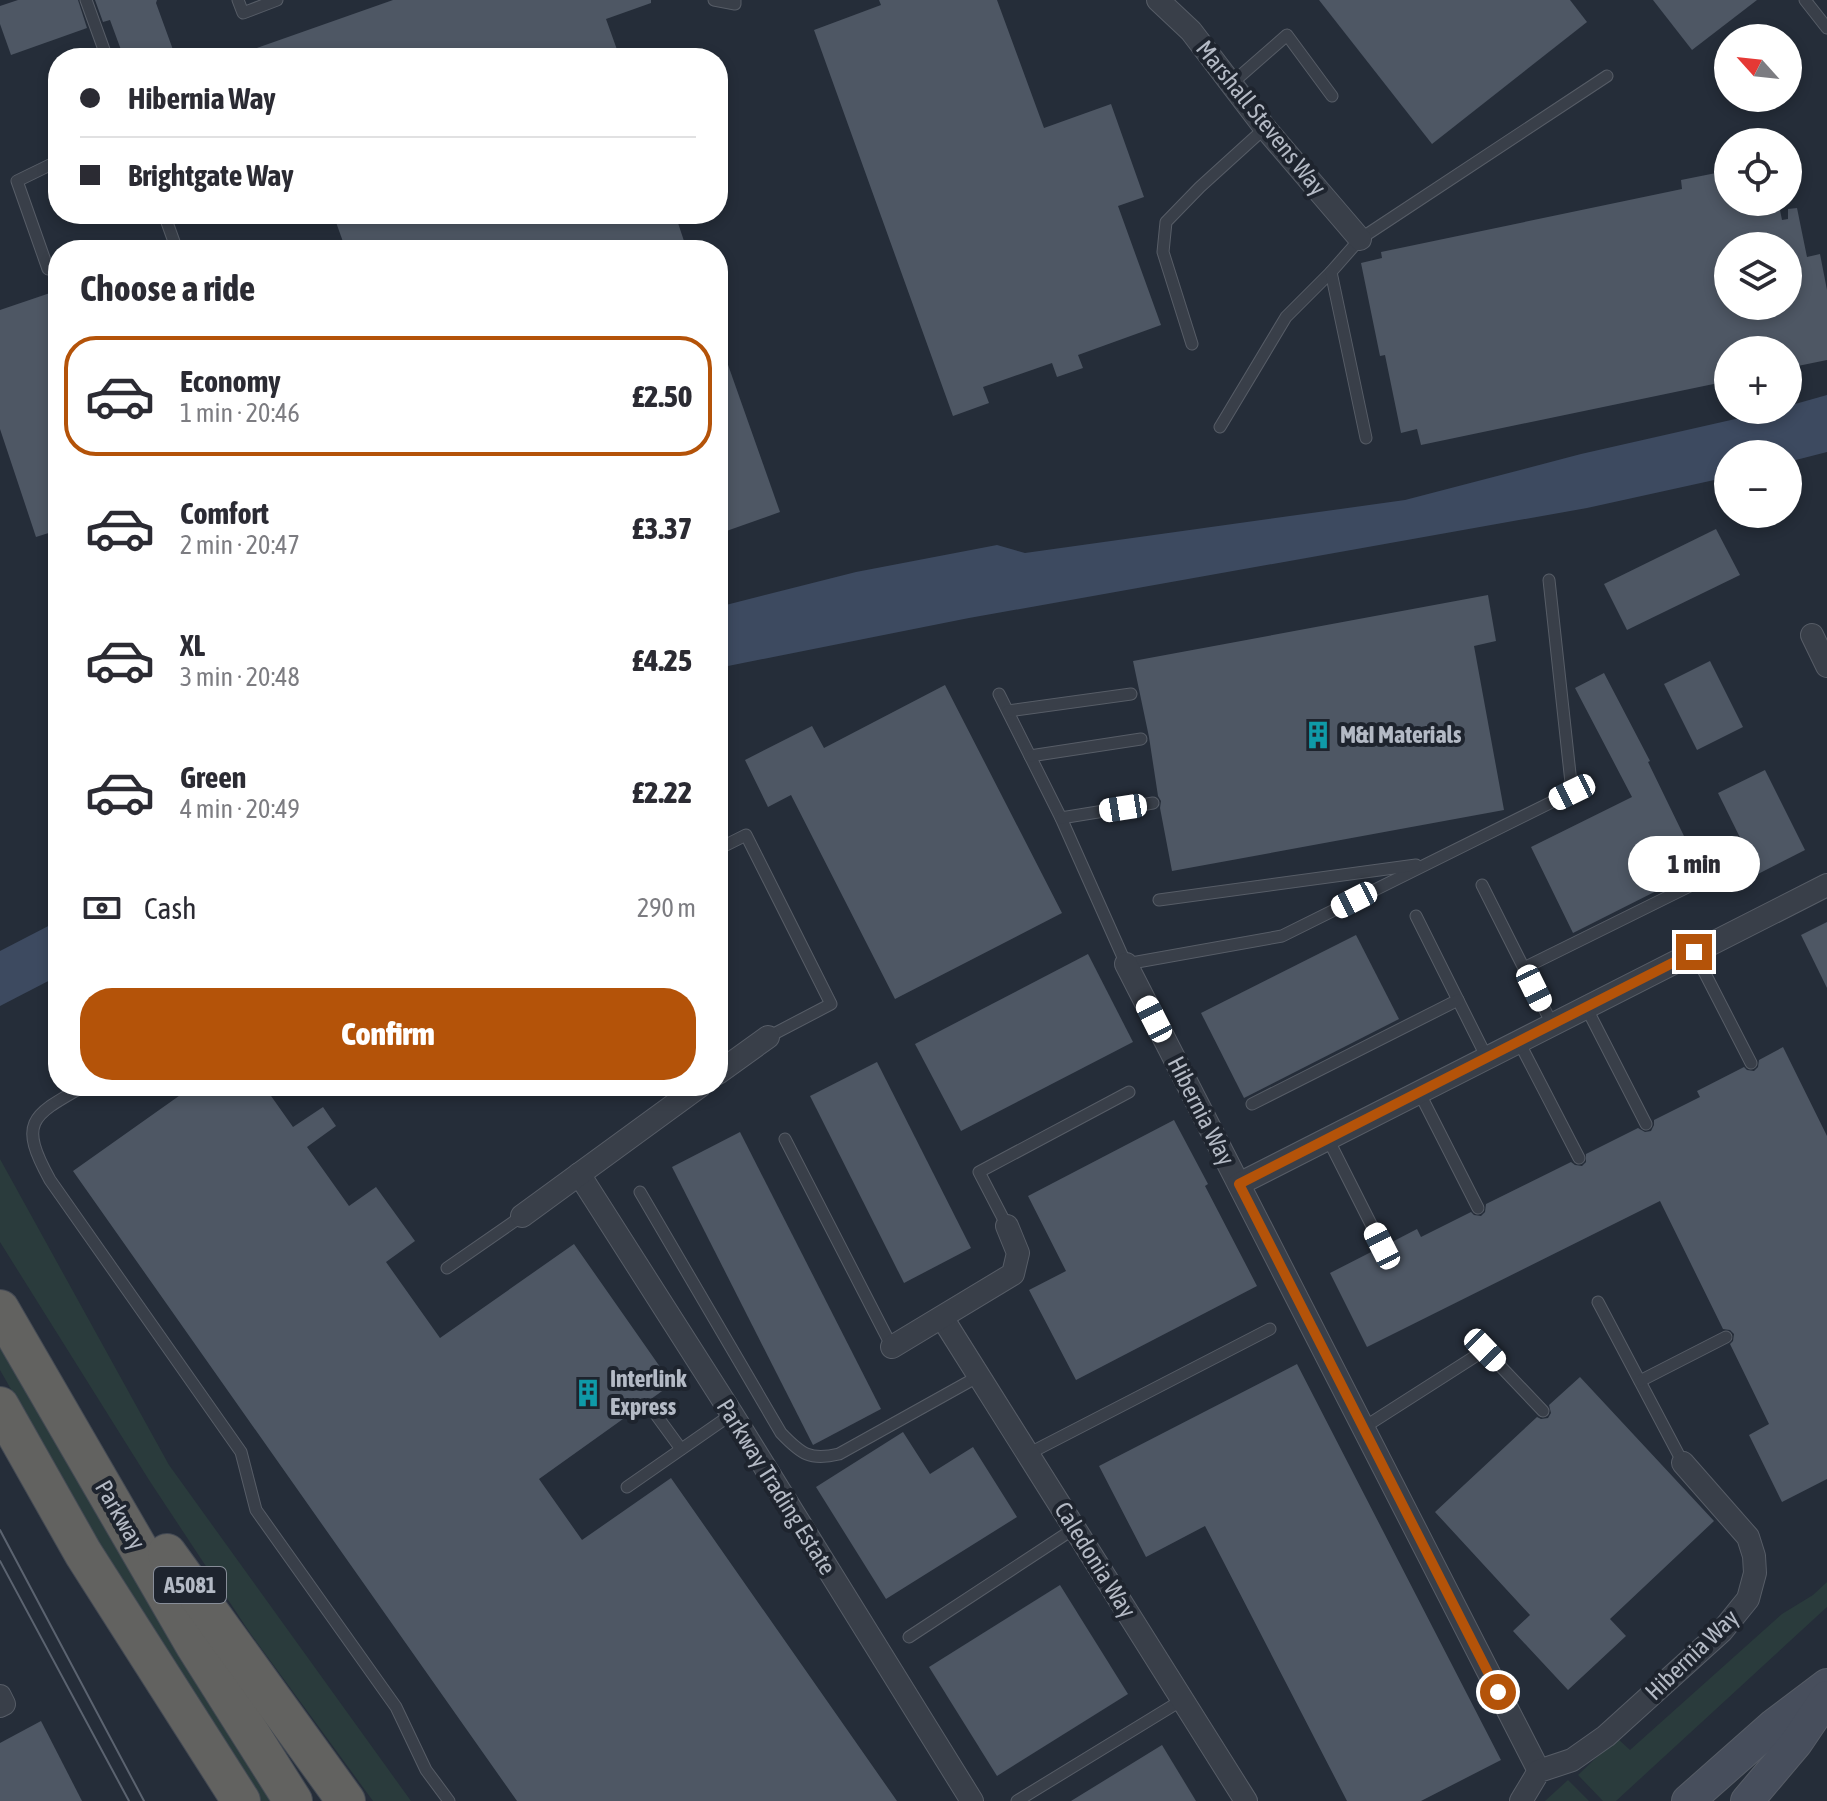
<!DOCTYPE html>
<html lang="en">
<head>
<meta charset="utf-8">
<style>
	:root { --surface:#fff; --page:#f2f2f3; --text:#2b2b33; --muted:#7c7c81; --line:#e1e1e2; --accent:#b45309 }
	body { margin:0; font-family:"Asap Condensed",sans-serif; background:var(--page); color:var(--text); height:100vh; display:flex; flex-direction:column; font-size:30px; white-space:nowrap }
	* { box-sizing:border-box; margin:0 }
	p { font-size:26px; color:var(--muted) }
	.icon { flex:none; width:44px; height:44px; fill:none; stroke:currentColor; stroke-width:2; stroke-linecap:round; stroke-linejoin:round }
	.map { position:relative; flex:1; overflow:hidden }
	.panel { position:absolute; left:48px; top:240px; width:680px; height:856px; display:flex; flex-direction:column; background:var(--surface); border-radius:32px; box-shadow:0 4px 12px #0003 }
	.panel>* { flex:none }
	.hud { position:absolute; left:48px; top:48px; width:680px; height:176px; border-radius:32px; box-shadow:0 4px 12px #0003; display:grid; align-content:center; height:176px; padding:0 32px; background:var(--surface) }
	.needle { width:52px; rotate:297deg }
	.buttons { position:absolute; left:1714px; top:24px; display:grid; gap:16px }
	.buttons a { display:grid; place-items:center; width:88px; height:88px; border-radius:50%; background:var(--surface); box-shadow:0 4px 12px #0003; font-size:40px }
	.end { position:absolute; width:36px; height:36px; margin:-18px; border:10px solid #b45309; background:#fff; box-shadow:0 0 0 4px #fff }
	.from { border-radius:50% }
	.bubble { position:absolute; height:56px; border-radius:28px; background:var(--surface); box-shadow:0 4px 12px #0003; font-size:26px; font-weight:800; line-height:56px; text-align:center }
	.car { position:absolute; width:24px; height:48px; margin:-24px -12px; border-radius:10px; box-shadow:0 0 6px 2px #0007; background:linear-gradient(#fff 24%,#345 0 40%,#fff 0 76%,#345 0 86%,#fff 0) }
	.hud b { display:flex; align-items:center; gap:28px; height:76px; font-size:30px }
	.hud b+b { border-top:2px solid var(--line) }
	.hud i { width:20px; height:20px; background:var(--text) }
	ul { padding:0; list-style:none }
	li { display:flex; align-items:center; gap:24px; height:120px; margin:0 16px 12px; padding:0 16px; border:4px solid transparent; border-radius:32px }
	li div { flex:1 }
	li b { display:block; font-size:30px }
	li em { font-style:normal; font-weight:800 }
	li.selected { border-color:var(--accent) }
	li>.icon { width:72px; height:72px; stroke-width:1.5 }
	h2 { padding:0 32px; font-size:36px; line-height:96px }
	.pay { display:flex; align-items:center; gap:20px; height:88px; padding:0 32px; font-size:30px }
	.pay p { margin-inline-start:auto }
	.action { display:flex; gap:16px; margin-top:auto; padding:16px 32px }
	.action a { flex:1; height:92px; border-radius:32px; background:var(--accent); color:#fff; font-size:32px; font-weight:800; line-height:92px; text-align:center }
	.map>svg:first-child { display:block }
	.green { fill:#2a3b3c }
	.water { fill:#3d4a60 }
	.building { fill:#4e5764; fill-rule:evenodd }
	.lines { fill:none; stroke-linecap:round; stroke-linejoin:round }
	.service-casing { stroke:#575d67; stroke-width:13 }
	.minor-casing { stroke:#575d67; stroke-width:24 }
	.secondary-casing { stroke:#575d67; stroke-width:34 }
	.trunk-casing { stroke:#444a54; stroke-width:40 }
	.service { stroke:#393f49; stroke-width:11 }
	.minor { stroke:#393f49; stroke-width:22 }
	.secondary { stroke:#474e5c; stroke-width:32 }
	.trunk { stroke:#626260; stroke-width:38 }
	.tram { stroke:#5b6370; stroke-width:2 }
	.route { stroke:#b45309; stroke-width:10 }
	.labels { text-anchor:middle; stroke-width:8; stroke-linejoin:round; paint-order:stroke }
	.shield { fill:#1e242e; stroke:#878d98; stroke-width:2 }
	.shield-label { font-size:22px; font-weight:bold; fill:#b4bac5 }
	.street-label { font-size:24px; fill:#b4bac5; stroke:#1e242e }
	.poi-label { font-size:24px; font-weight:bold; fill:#b4bac5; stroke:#1e242e; text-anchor:start }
</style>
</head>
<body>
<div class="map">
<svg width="1827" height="1801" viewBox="0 0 1827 1801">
	<rect width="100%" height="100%" fill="#252d39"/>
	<!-- green -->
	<g class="green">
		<path d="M0 1159 169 1465 411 1801H373L250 1633 149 1480 0 1242Z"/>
		<path d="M0 1341 272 1801H255L115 1572 0 1370Z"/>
		<path d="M1827 1582V1607L1616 1801H1603L1578 1775 1617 1738 1630 1750 1782 1614 1813 1595Z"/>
		<path d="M1568 1780 1589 1801H1545Z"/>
	</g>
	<!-- water -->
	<g class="water">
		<path d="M1827 395V452L1788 462V454H1728V477L1587 508 969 618 718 668V607L856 572 997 545 1025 553 1405 500 1581 454 1775 410H1788V406Z"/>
		<path d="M58 921V976L0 1006V951Z"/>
	</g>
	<!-- building -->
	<g class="building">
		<path d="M18 0H78L87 28 11 55 0 24V6Z"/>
		<path d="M95 0H157L156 3 176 58H124L110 20 103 22Z"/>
		<path d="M393 0H651V3L606 19 620 58H238L237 55Z"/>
		<path d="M879 0H997L1044 128 1111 104 1144 197 1118 206 1161 325 1078 355 1083 368 1057 377 1052 363 983 387 989 403 953 416 814 30 881 5Z"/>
		<path d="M1319 0H1570L1587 22 1432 144Z"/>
		<path d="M1653 0H1757L1692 50Z"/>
		<path d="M1716 173 1718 181 1728 179V202H1768L1769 207 1779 205 1782 220 1788 219V209L1797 208 1807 257 1820 254 1827 290V360L1788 368V350H1728V381L1421 445 1417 429 1401 433 1385 355 1380 356 1361 263 1382 258 1381 252 1682 189 1681 180ZM1728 246H1788V306H1728Z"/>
		<path d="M333 214H675L687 250H346Z"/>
		<path d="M50 293 58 316V530L36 537 0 429V310Z"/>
		<path d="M718 345H721L780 512 718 534Z"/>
		<path d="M1716 529 1740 575 1627 630 1604 584Z"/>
		<path d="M1488 595 1496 641 1474 646 1504 810 1172 871 1160 808 1161 801 1158 796 1149 737 1133 661Z"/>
		<path d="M1710 661 1743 727 1697 750 1664 684Z"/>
		<path d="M1604 673 1650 761 1648 762 1700 869 1573 933 1531 847 1632 797 1575 688Z"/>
		<path d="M945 685 1062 913 895 999 791 795 768 807 745 760 812 726 824 748Z"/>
		<path d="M1765 770 1805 850 1758 874 1718 793Z"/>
		<path d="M1827 922V988L1801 935Z"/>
		<path d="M1356 935 1399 1019 1244 1098 1201 1013Z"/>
		<path d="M1088 954 1133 1042 961 1131 915 1044Z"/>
		<path d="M1783 1047 1827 1136V1479L1782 1502 1749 1435 1769 1424 1730 1344 1733 1341 1734 1334 1730 1330 1723 1329 1660 1201 1367 1347 1330 1273 1375 1250 1385 1254 1389 1250 1390 1243 1417 1229 1421 1237 1471 1212 1474 1215 1481 1216 1485 1212 1486 1204 1571 1162 1575 1165 1582 1166 1586 1162V1154L1638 1128 1645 1132 1651 1131 1654 1125V1120L1700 1097 1697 1091 1744 1067 1747 1070 1754 1071 1758 1067 1759 1060Z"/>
		<path d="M877 1062 971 1248 904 1283 810 1096Z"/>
		<path d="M193 1086H264L293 1127 323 1107 336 1126 307 1147 349 1206 376 1187 415 1241 386 1262 440 1338 574 1244 672 1384 539 1479 582 1540 671 1478 897 1801H517L73 1171Z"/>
		<path d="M1174 1120 1208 1184 1205 1186 1257 1286 1076 1380 1029 1290 1066 1271 1028 1196Z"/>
		<path d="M740 1132 881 1409 813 1445 672 1167Z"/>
		<path d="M1297 1364 1501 1760 1421 1801H1347L1205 1526 1146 1557 1099 1466Z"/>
		<path d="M1580 1377 1714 1521 1610 1619 1626 1636 1568 1690 1513 1631 1530 1615 1435 1512 1537 1417 1541 1419 1548 1418 1551 1413 1549 1405Z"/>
		<path d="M903 1432 930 1474 973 1447 1017 1517 886 1599 816 1487Z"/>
		<path d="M1060 1585 1128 1694 997 1776 929 1667Z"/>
		<path d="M41 1721 82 1801H0V1743Z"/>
		<path d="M1162 1745 1196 1801H1071Z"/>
	</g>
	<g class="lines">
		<defs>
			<g id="service">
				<path d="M86 0 107 58"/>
				<path d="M238 0 243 13 277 0"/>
				<path d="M714 0 735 4V0"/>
				<path d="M1805 0 1827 28"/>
				<path d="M1231 84 1287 35 1332 96"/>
				<path d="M164 214 177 250"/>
				<path d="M48 269 17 181 58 161"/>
				<path d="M1192 344 1163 252 1166 222 1200 187 1265 128"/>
				<path d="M1220 427 1286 317 1331 272"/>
				<path d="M1366 438 1331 272 1360 239 1607 76"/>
				<path d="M999 694 1061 818 1126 964 1282 936 1572 792 1549 580"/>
				<path d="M1008 711 1131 694"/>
				<path d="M1030 756 1141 739"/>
				<path d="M1061 818 1153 803"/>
				<path d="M718 849 746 835 831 1004 768 1037"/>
				<path d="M1482 885 1552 1024"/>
				<path d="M1159 900 1416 865"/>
				<path d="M1416 916 1487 1058"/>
				<path d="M1694 952 1751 1063"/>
				<path d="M1524 968 1714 874"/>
				<path d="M1586 1007 1646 1124"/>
				<path d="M1519 1042 1579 1158"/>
				<path d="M84 1086C31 1116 18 1122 50 1180L241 1452 256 1510 396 1707 426 1770 449 1801"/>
				<path d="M1419 1092 1478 1208"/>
				<path d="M1252 1104 1458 1000"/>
				<path d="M785 1139 892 1347"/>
				<path d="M1328 1139 1382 1246"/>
				<path d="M640 1192 781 1433C801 1454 810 1461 839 1454L979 1376"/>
				<path d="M1007 1226 979 1172 1129 1092"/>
				<path d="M447 1268 522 1216"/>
				<path d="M1598 1302 1683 1463"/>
				<path d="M1640 1381 1726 1337"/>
				<path d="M654 1412 681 1449"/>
				<path d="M1363 1428 1485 1350 1543 1411"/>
				<path d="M1028 1454 1270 1329"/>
				<path d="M627 1487 732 1414"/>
				<path d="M909 1637 1075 1528"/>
				<path d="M1017 1801 1182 1700"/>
			</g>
			<g id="minor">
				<path d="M1158 0 1191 31 1265 128 1360 239"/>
				<path d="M1812 635 1827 666"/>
				<path d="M1126 964 1539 1771"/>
				<path d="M718 1073 768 1037"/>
				<path d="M579 1174 732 1414 972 1801"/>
				<path d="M1239 1184 1827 885"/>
				<path d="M522 1216 700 1086"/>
				<path d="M943 1319 1246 1801"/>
				<path d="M892 1347 1013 1274 1018 1253 1007 1226"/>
				<path d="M0 1696 4 1704 0 1706"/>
				<path d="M1521 1801 1539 1771 1572 1760 1606 1736 1722 1631 1748 1599 1755 1573 1754 1556 1748 1537 1683 1463"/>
			</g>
			<g id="secondary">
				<path d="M1688 1801 1774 1725 1827 1685"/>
				<path d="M1747 1801 1796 1743 1827 1697"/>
			</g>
			<g id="trunk">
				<path d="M0 1309 194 1644 293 1801"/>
				<path d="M0 1406 83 1553 241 1801"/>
				<path d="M167 1553 346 1801"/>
			</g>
		</defs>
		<!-- service casing -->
		<use href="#service" class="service-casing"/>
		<!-- minor casing -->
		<use href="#minor" class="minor-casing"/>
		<!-- secondary casing -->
		<use href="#secondary" class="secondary-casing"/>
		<!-- trunk casing -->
		<use href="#trunk" class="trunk-casing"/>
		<!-- service -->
		<use href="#service" class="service"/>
		<!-- minor -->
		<use href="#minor" class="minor"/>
		<!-- secondary -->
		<use href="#secondary" class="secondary"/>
		<!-- trunk -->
		<use href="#trunk" class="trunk"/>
		<!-- tram -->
		<g class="tram">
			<path d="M0 1530 144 1801"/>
			<path d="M0 1561 129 1801"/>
		</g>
	</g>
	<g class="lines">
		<!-- route -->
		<path class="route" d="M1498 1692 1239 1184 1694 952"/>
	</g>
	<!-- icons -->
	<defs>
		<symbol id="building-bare" viewBox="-9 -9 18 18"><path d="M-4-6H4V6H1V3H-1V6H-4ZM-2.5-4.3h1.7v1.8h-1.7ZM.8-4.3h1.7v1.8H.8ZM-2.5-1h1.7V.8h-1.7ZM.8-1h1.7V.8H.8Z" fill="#0f9aa8" stroke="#1e242e" stroke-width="2.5" paint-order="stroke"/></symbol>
	</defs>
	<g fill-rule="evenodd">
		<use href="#building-bare" x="1298" y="715" width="40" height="40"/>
		<use href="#building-bare" x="568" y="1373" width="40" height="40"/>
	</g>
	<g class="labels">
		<!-- shield labels -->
		<rect class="shield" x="154" y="1567" width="72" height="36" rx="6"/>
		<g class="shield-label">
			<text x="190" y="1593">A5081</text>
		</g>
		<!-- street labels -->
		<g class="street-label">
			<text transform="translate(1261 118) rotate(51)" y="8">Marshall Stevens Way</text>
			<text transform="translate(1201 1111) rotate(63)" y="8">Hibernia Way</text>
			<text transform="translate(776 1487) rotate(58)" y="8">Parkway Trading Estate</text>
			<text transform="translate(120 1515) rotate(60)" y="8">Parkway</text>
			<text transform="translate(1095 1560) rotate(58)" y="8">Caledonia Way</text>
			<text transform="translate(1692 1655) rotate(-44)" y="8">Hibernia Way</text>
		</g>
		<!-- poi labels -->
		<g class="poi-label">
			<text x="1340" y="743">M&amp;I Materials</text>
			<text x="610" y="1387">Interlink<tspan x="610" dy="28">Express</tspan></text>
		</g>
	</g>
</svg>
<div class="buttons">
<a><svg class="needle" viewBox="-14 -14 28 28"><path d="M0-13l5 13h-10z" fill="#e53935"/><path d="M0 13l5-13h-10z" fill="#7c7c81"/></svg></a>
<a><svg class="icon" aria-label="locate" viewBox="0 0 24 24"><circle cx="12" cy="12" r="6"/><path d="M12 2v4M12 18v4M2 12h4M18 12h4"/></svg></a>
<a><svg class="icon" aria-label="layers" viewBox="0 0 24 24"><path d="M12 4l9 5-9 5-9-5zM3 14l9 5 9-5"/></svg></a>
<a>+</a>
<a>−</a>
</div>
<i class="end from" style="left:1498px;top:1692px"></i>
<i class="end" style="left:1694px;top:952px"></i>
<div class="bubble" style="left:1628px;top:836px;width:132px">1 min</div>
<i class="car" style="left:1572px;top:792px;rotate:244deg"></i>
<i class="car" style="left:1123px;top:808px;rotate:261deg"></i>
<i class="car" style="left:1354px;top:900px;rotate:243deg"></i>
<i class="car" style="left:1534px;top:988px;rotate:154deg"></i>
<i class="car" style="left:1154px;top:1019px;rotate:333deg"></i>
<i class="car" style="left:1382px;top:1246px;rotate:333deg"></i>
<i class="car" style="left:1485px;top:1350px;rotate:136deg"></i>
<div class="hud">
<b><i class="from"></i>Hibernia Way</b>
<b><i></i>Brightgate Way</b>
</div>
<section class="panel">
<h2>Choose a ride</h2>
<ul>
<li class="selected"><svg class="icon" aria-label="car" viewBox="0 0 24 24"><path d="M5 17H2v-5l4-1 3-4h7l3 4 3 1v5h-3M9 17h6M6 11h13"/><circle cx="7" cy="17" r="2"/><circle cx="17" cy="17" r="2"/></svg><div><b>Economy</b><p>1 min · 20:46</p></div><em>£2.50</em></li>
<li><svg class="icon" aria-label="car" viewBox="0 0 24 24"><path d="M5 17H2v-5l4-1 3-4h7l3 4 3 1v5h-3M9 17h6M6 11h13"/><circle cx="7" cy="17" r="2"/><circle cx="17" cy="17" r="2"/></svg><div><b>Comfort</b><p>2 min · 20:47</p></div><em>£3.37</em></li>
<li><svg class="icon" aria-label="car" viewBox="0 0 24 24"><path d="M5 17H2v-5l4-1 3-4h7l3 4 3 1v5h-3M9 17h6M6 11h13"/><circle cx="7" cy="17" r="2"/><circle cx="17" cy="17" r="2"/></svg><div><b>XL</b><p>3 min · 20:48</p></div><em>£4.25</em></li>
<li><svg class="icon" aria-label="car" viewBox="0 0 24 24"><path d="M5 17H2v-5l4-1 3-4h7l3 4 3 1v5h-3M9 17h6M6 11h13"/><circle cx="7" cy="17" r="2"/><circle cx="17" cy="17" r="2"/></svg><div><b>Green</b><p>4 min · 20:49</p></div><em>£2.22</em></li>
</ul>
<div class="pay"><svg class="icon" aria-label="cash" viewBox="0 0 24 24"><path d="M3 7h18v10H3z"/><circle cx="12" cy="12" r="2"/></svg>Cash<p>290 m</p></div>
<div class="action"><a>Confirm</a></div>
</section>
</div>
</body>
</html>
